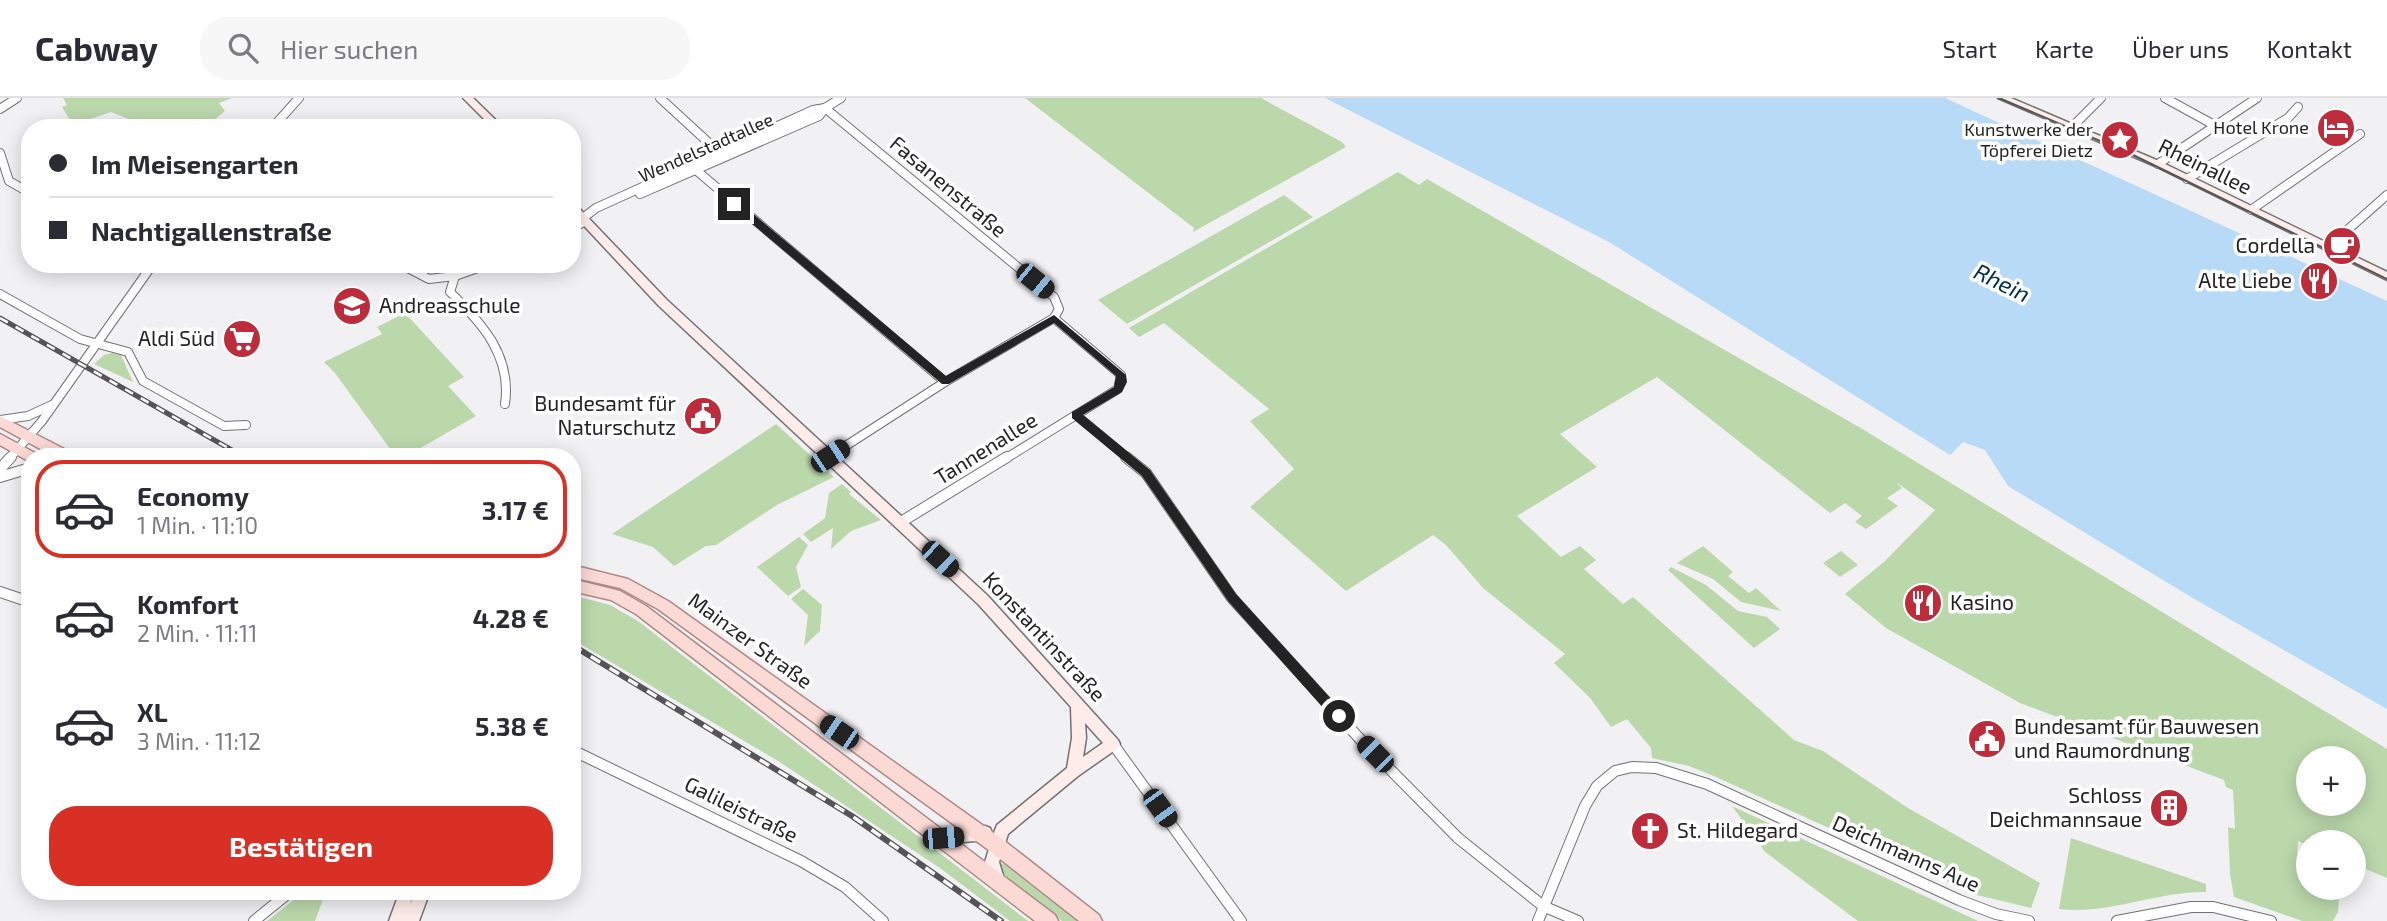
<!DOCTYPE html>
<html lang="de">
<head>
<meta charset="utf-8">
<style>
	:root { --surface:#fff; --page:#f7f7f7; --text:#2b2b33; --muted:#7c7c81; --line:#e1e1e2; --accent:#d93025 }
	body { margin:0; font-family:"Exo 2",sans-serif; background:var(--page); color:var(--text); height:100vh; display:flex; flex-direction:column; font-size:26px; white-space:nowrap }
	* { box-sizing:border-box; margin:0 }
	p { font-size:23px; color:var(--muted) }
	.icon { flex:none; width:38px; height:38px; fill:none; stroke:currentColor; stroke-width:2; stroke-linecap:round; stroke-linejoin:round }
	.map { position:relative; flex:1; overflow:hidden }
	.side { position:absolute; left:21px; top:350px; width:560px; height:452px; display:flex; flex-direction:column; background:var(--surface); border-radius:28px; box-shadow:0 4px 18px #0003 }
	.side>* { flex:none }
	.hud { position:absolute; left:21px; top:21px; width:560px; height:154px; border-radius:28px; box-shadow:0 4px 18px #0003; display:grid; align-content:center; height:154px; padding:0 28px; background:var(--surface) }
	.fabs { position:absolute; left:2296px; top:648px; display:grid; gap:14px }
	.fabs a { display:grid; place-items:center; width:70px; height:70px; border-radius:50%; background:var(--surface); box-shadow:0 4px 18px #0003; font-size:35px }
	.end { position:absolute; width:32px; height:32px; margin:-16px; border:9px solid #232324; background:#fff; box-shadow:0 0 0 4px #fff }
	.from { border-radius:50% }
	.car { position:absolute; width:21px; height:42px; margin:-21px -10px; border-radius:9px; box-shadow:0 0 5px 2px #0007; background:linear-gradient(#222 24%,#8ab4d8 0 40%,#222 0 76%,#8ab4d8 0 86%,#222 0) }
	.hud b { display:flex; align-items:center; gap:24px; height:66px; font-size:26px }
	.hud b+b { border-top:2px solid var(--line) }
	.hud i { width:18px; height:18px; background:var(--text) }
	ul { padding:12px 0 0; list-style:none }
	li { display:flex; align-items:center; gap:21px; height:98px; margin:0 14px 10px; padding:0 14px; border:4px solid transparent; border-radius:28px }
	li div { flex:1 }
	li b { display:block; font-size:26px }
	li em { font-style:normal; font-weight:700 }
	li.current { border-color:var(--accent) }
	li>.icon { width:63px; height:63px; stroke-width:1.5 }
	.cta { display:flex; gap:14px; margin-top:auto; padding:14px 28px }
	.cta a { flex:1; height:80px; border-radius:28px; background:var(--accent); color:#fff; font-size:28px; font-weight:700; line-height:80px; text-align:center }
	header { display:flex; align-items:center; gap:42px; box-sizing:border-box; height:98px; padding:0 35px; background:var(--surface); border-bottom:2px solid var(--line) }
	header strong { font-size:33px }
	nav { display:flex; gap:38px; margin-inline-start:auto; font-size:24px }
	.search { width:490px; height:63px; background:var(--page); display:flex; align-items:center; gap:18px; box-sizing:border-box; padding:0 24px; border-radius:28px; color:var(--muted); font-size:26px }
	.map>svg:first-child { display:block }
	.green { fill:#bbd8ab; fill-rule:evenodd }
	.water { fill:#b7daf7 }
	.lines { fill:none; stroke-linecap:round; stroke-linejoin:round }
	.street-far1-casing { stroke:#727275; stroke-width:10 }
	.street-casing { stroke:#727275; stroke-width:12 }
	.secondary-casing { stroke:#727275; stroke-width:3 }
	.primary-casing { stroke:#ae8985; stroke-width:3 }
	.street-far1 { stroke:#fff; stroke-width:8 }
	.street { stroke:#fff; stroke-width:10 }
	.secondary { fill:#fdecea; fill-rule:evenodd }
	.primary { fill:#fbd9d5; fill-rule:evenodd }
	.tram { stroke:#555557; stroke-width:2 }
	.rail-far1-casing { stroke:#555557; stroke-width:5 }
	.rail-casing { stroke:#555557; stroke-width:6 }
	.rail-far1 { stroke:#fff; stroke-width:2.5; stroke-dasharray:9; stroke-linecap:butt }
	.rail { stroke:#fff; stroke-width:3.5; stroke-dasharray:11; stroke-linecap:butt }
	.route { fill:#232324 }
	.labels { text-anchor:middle; stroke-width:7; stroke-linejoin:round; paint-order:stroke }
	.far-poi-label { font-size:18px; fill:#232324; stroke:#fff; text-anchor:end }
	.far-street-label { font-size:18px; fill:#232324; stroke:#fff }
	.street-label { font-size:21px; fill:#232324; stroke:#fff }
	.poi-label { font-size:21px; fill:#232324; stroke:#fff; text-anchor:end }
	.water-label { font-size:23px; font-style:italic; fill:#002f4e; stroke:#fff }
</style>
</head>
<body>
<header>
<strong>Cabway</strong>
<div class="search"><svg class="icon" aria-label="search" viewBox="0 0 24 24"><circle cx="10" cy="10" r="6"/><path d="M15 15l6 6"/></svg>Hier suchen</div>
<nav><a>Start</a><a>Karte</a><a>Über uns</a><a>Kontakt</a></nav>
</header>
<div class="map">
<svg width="2387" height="823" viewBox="0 0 2387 823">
	<rect width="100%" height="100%" fill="#f1f1f4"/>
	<!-- green -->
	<g class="green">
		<path d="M63 0H232L219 5 225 13 204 30H188L169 24 151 30 111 14 73 27 62 9 67 7Z"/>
		<path d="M1025 0H1261L1342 44 1346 49 1193 134 1194 130Z"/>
		<path d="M1398 74 1419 87 1427 81 1859 329 2387 651V780L2354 766V744H2308V747L2298 743 2296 770 2308 775V789H2340L2338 814 2333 823H2302L2234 799 2230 776 2228 729 2235 731 2233 692 2226 689 2224 682 2020 605 1886 530 1845 496 1885 463 1935 412 1896 384 1902 390 1887 400 1898 408 1866 431 1855 424 1862 418 1845 405 1830 415 1657 279 1560 336 1597 369 1517 418 1561 459 1580 448 1596 462 1584 471 1623 506 1633 499 1794 642 1823 653 1908 710 2040 785 2031 810 1977 797 1716 679 1689 668 1652 660 1651 650 1627 621 1611 629 1590 600 1554 565 1565 556 1483 490 1446 447 1433 437 1346 493 1250 409 1294 371 1250 323 1269 311 1164 225 1139 239 1129 230ZM2308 660H2354V705H2308Z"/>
		<path d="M1284 97 1313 119 1127 226 1098 202Z"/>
		<path d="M405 215 464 279 448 288 476 318 405 359H396L335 275 324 264 382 236 377 229Z"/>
		<path d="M112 255 121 257 133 284 94 266 104 257Z"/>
		<path d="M776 326 834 379 777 407 716 447 706 448 674 468 653 449 612 436Z"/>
		<path d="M842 386 851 394 849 396 881 422 851 433 831 451 833 430 811 444 803 436 825 420 829 395Z"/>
		<path d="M799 439 808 447 796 469 801 489 788 498 757 469Z"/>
		<path d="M1703 448 1733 474 1728 478 1749 495 1756 490 1781 513 1741 504 1713 481 1677 465Z"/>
		<path d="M1841 453 1858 467 1840 479 1823 465Z"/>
		<path d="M1671 469 1706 487 1738 513 1767 519 1780 531 1754 550 1668 472Z"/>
		<path d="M803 491 822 507 820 533 804 548 808 517 791 501Z"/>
		<path d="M572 497 610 507 638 523 1028 823H1010L940 770 778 663 572 541Z"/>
		<path d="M1732 708 1978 823H1858L1765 754Z"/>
		<path d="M2071 740 2206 786V794C2157 793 2109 817 2059 811Z"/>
		<path d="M997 765 1004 766 1079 823H1062L997 773Z"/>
		<path d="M305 793H326L315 823H267Z"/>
	</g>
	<!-- water -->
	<path class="water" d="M1325 0H1945L2387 203V611L2191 499 2008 388 1985 352 1963 344 1950 357 1609 144Z"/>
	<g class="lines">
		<defs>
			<g id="street-far1">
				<path d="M660 0 721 56"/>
				<path d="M2165 0 2216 28"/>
				<path d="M825 10 1054 199 1059 211 1054 220 1121 277 1118 291 1005 361"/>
				<path d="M0 11 17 0"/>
				<path d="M2073 28 2101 0"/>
				<path d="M272 30 299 0"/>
				<path d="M0 55 9 83 30 95"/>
				<path d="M2158 66 2257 0"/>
				<path d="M696 72 945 284"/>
				<path d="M2187 81 2288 20 2298 9"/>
				<path d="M640 96 819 18 825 10"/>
				<path d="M2251 112 2360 36"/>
				<path d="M583 120 596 110 813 12 825 10 841 0"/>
				<path d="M572 130 586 123"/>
				<path d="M2327 150 2387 97"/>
				<path d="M400 166 429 181 455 178 489 166"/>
				<path d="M455 178 450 194C482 225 512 258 505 306"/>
				<path d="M0 196 80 241 128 254 143 283 224 328 246 327"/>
				<path d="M1076 317 1129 361"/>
				<path d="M0 322 28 318 52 307"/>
				<path d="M830 358 945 284 1054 220"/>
				<path d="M9 361 42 323 153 166"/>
			</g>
			<g id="street">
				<path d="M1126 359 1146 375 1232 500 1359 640 1458 740 1543 808 1578 823"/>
				<path d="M0 371 11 359"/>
				<path d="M0 379 30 370"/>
				<path d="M901 424 1007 359"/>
				<path d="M0 494 30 504"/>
				<path d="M1113 646 1241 823"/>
				<path d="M572 652 801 763 845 789 883 823"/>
				<path d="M254 823 291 793"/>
				<path d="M1538 823 1585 708 1597 688 1615 673 1632 669 1656 670 1707 686 1959 802 1996 816 2029 823"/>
				<path d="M2117 823 2191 809H2213L2271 823"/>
			</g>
			<g id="secondary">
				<path d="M463 0H473L504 30H493Z"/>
				<path d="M1998 0H2011L2161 64 2387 174V182L2155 68Z"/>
				<path d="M572 106 576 107 667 202 988 498 1118 642 1120 646 1118 650 1078 678 1008 736 999 764 1005 784 1002 789 997 791 992 789 985 764 995 732 997 727 1067 670 1072 640 1071 609 978 506 659 208 572 115ZM1085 625 1103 645 1083 659 1086 640Z"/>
				<path d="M985 728 990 730 992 735 990 740 985 742 943 746 938 744 936 739 938 734 943 732Z"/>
				<path d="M400 793H414L410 806 416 793H430L419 823H389Z"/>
			</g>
			<g id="primary">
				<path d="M0 318 72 355 74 359H55L0 329Z"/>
				<path d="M0 336 35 355 37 359H30V364L0 347Z"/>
				<path d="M572 467 628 481 668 503 1002 741 1099 817 1102 823H1079L990 753 658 511 620 490 572 479Z"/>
				<path d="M572 481 620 493 646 508 1055 817 1058 823H1035L636 516 611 502 572 493Z"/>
			</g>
		</defs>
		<!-- street-far1 casing -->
		<use href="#street-far1" class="street-far1-casing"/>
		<!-- street casing -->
		<use href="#street" class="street-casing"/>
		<!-- secondary casing -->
		<use href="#secondary" class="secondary-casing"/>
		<!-- primary casing -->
		<use href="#primary" class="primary-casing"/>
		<!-- street-far1 -->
		<use href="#street-far1" class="street-far1"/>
		<!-- street -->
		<use href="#street" class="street"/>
		<!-- secondary -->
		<use href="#secondary" class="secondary"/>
		<!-- primary -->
		<use href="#primary" class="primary"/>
		<!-- tram -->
		<path class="tram" d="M1999 0 2133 57 2387 181"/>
		<defs>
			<path id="rail-far1" d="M0 220 244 359"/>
			<path id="rail" d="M572 547 852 718 1001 823"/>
		</defs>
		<!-- rail-far1 casing -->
		<use href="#rail-far1" class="rail-far1-casing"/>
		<!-- rail casing -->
		<use href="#rail" class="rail-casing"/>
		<!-- rail-far1 -->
		<use href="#rail-far1" class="rail-far1"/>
		<!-- rail -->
		<use href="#rail" class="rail"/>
	</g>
	<!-- route -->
	<path class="route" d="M731 103H738L946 278 1054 217 1126 277 1127 284 1122 294 1083 317 1150 372 1236 496 1343 614V622H1334L1228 503 1142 378 1072 320V314L1114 289 1116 278 1054 225 949 286H942L731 108Z"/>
	<!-- icons -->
	<defs>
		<symbol id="hotel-disc" viewBox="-11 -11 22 22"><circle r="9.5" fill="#bc2c3a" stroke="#fff"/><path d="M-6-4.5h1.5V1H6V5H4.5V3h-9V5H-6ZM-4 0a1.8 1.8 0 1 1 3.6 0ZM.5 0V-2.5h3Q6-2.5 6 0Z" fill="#fff"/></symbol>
		<symbol id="sight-disc" viewBox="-11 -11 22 22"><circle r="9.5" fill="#bc2c3a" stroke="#fff"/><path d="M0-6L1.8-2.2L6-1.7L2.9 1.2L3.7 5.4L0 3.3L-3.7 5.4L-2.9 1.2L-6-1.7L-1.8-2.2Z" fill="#fff"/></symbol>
		<symbol id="cafe-disc" viewBox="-11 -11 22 22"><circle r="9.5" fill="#bc2c3a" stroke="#fff"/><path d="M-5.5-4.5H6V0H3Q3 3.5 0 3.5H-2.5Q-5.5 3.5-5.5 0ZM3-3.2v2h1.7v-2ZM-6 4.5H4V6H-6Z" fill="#fff"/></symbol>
		<symbol id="restaurant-disc" viewBox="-11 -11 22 22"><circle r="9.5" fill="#bc2c3a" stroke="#fff"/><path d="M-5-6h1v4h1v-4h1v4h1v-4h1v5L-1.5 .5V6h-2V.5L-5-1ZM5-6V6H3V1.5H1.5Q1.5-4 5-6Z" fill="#fff"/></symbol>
		<symbol id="school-disc" viewBox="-11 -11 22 22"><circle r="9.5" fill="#bc2c3a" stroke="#fff"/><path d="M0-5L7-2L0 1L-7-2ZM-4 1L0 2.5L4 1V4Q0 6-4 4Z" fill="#fff"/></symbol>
		<symbol id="supermarket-disc" viewBox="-11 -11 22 22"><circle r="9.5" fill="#bc2c3a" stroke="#fff"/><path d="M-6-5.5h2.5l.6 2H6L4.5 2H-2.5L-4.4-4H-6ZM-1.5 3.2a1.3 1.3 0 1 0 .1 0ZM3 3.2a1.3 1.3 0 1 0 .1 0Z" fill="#fff"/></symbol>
		<symbol id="civic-disc" viewBox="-11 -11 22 22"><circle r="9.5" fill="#bc2c3a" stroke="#fff"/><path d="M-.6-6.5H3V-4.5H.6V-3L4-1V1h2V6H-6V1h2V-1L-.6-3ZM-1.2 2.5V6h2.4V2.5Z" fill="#fff"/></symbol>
		<symbol id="building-disc" viewBox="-11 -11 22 22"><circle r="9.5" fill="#bc2c3a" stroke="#fff"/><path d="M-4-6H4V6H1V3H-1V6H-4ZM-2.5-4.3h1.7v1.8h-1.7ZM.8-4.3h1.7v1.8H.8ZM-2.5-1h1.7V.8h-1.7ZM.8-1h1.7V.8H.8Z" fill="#fff"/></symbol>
		<symbol id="church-disc" viewBox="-11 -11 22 22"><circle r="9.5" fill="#bc2c3a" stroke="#fff"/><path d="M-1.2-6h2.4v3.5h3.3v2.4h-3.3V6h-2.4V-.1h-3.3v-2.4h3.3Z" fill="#fff"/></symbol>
	</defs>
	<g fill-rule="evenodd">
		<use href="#hotel-disc" x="2314" y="8" width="44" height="44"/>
		<use href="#sight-disc" x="2098" y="20" width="44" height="44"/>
		<use href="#cafe-disc" x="2320" y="126" width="44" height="44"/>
		<use href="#restaurant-disc" x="2297" y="161" width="44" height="44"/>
		<use href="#school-disc" x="330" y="186" width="44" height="44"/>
		<use href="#supermarket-disc" x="220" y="219" width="44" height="44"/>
		<use href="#civic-disc" x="681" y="296" width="44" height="44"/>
		<use href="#restaurant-disc" x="1901" y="483" width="44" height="44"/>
		<use href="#civic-disc" x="1965" y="619" width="44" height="44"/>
		<use href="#building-disc" x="2147" y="688" width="44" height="44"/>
		<use href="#church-disc" x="1628" y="711" width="44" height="44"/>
	</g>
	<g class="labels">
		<!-- far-poi labels -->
		<g class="far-poi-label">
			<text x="2309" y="36">Hotel Krone</text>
			<text x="2093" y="38">Kunstwerke der<tspan x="2093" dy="21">Töpferei Dietz</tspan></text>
		</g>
		<!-- far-street labels -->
		<g class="far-street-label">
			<text transform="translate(706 50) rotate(-24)" y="6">Wendelstadtallee</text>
		</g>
		<!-- street labels -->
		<g class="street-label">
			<text transform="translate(2205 69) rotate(26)" y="7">Rheinallee</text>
			<text transform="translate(948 89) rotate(40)" y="7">Fasanenstraße</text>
			<text transform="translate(986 351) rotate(-32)" y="7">Tannenallee</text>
			<text transform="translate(1044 539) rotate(47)" y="7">Konstantinstraße</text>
			<text transform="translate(750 543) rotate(36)" y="7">Mainzer Straße</text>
			<text transform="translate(741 712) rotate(26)" y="7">Galileistraße</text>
			<text transform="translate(1906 756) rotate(24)" y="7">Deichmanns Aue</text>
		</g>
		<!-- poi labels -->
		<g class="poi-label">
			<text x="2315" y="155">Cordella</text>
			<text x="2292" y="190">Alte Liebe</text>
			<text x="379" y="215" text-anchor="start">Andreasschule</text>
			<text x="215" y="248">Aldi Süd</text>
			<text x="676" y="313">Bundesamt für<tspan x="676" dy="24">Naturschutz</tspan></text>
			<text x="1950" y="512" text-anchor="start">Kasino</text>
			<text x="2014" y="636" text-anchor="start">Bundesamt für Bauwesen<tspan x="2014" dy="24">und Raumordnung</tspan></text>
			<text x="2142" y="705">Schloss<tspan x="2142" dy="24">Deichmannsaue</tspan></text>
			<text x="1677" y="740" text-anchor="start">St. Hildegard</text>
		</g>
		<!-- water labels -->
		<g class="water-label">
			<text transform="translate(2002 185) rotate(26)" y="8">Rhein</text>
		</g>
	</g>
</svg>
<div class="fabs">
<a>+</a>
<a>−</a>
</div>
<i class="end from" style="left:1339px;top:618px"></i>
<i class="end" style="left:734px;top:106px"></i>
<i class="car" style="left:1035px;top:183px;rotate:129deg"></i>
<i class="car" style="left:830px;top:358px;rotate:57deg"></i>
<i class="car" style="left:940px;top:461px;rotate:133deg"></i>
<i class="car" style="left:839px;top:634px;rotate:304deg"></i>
<i class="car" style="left:1375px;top:656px;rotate:315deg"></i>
<i class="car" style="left:1160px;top:710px;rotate:144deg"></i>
<i class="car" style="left:943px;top:740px;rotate:85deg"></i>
<div class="hud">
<b><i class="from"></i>Im Meisengarten</b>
<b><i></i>Nachtigallenstraße</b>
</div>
<section class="side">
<ul>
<li class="current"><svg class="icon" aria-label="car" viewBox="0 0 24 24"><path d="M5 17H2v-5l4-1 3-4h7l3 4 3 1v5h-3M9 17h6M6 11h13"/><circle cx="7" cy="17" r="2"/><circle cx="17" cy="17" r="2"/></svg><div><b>Economy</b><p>1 Min. · 11:10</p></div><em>3.17 €</em></li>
<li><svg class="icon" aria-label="car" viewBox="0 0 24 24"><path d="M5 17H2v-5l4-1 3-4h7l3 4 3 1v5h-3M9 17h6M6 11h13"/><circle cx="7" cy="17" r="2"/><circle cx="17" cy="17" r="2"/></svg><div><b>Komfort</b><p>2 Min. · 11:11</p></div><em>4.28 €</em></li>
<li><svg class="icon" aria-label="car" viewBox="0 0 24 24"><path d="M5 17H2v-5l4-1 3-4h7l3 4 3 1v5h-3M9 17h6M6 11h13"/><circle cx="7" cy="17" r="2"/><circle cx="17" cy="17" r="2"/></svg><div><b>XL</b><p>3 Min. · 11:12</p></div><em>5.38 €</em></li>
</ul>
<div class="cta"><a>Bestätigen</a></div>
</section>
</div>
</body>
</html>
